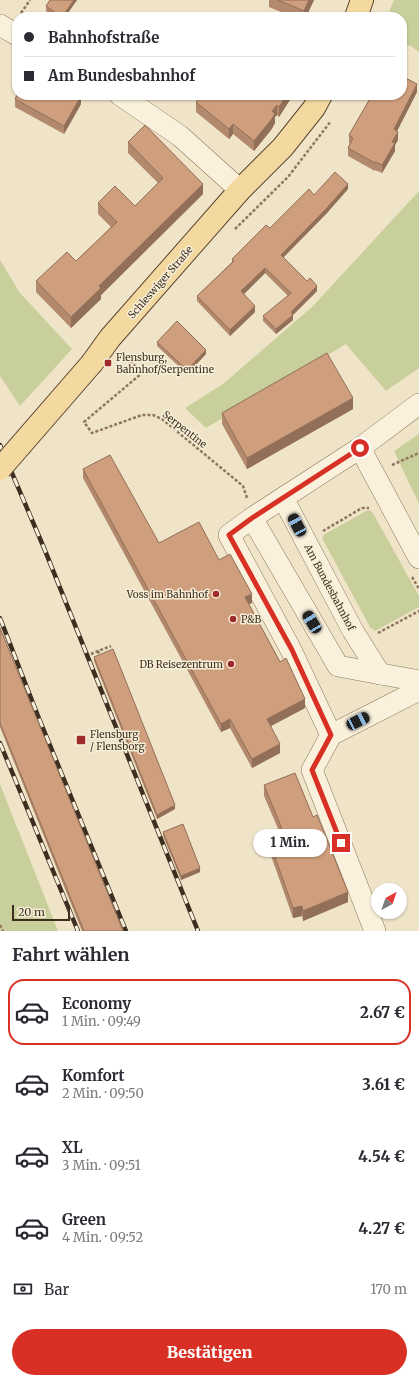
<!DOCTYPE html>
<html lang="de">
<head>
<meta charset="utf-8">
<style>
	:root { --surface:#fff; --page:#f7f7f7; --text:#2b2b33; --muted:#7c7c81; --line:#e1e1e2; --accent:#d93025 }
	body { margin:0; font-family:Merriweather,serif; background:var(--page); color:var(--text); height:100vh; display:flex; flex-direction:column; font-size:15px; white-space:nowrap }
	* { box-sizing:border-box; margin:0 }
	p { font-size:13px; color:var(--muted) }
	.icon { flex:none; width:22px; height:22px; fill:none; stroke:currentColor; stroke-width:2; stroke-linecap:round; stroke-linejoin:round }
	.map { position:relative; height:931px; overflow:hidden }
	.panel { display:flex; flex-direction:column; background:var(--surface); flex:1 }
	.panel>* { flex:none }
	.guide { position:absolute; left:12px; top:12px; width:395px; height:88px; border-radius:16px; box-shadow:0 1px 3px #0004; display:grid; align-content:center; height:88px; padding:0 12px; background:var(--surface) }
	.needle { width:26px; rotate:40deg }
	.controls { position:absolute; left:371px; top:883px; display:grid; gap:8px }
	.controls a { display:grid; place-items:center; width:36px; height:36px; border-radius:50%; background:var(--surface); box-shadow:0 1px 3px #0004; font-size:20px }
	.scale { position:absolute; left:12px; bottom:10px; width:58px; box-sizing:border-box; padding-left:4px; border:2px solid #3d2e20; border-top:0; font-size:11px; line-height:14px; white-space:nowrap; color:#3d2e20; -webkit-text-stroke:3px #f7eed8; paint-order:stroke }
	.end { position:absolute; width:18px; height:18px; margin:-9px; border:5px solid #d93025; background:#fff; box-shadow:0 0 0 2px #fff }
	.from { border-radius:50% }
	.bubble { position:absolute; height:28px; border-radius:14px; background:var(--surface); box-shadow:0 1px 3px #0004; font-size:13px; font-weight:800; line-height:28px; text-align:center }
	.car { position:absolute; width:12px; height:24px; margin:-12px -6px; border-radius:5px; box-shadow:0 0 3px 1px #0007; background:linear-gradient(#222 24%,#8ab4d8 0 40%,#222 0 76%,#8ab4d8 0 86%,#222 0) }
	.guide b { display:flex; align-items:center; gap:14px; height:38px; font-size:15px }
	.guide b+b { border-top:1px solid var(--line) }
	.guide i { width:10px; height:10px; background:var(--text) }
	ul { padding:0; list-style:none }
	li { display:flex; align-items:center; gap:12px; height:66px; margin:0 8px 6px; padding:0 4px; border:2px solid transparent; border-radius:16px }
	li div { flex:1 }
	li b { display:block; font-size:15px }
	li em { font-style:normal; font-weight:800 }
	li.selected { border-color:var(--accent) }
	li>.icon { width:36px; height:36px; stroke-width:1.5 }
	h2 { padding:0 12px; font-size:18px; line-height:48px }
	.pay { display:flex; align-items:center; gap:10px; height:44px; padding:0 12px; font-size:15px }
	.pay p { margin-inline-start:auto }
	.button { display:flex; gap:8px; margin-top:auto; padding:8px 12px }
	.button a { flex:1; height:46px; border-radius:24px; background:var(--accent); color:#fff; font-size:16px; font-weight:800; line-height:46px; text-align:center }
	.map>svg:first-child { display:block }
	.green { fill:#c9cf9b }
	.lines { fill:none; stroke-linecap:round; stroke-linejoin:round }
	.minor-casing { stroke:#8d765c; stroke-width:22 }
	.major-casing { stroke:#5b4430; stroke-width:24 }
	.path { stroke:#8d765c; stroke-width:2.5; stroke-dasharray:3 2; stroke-linecap:butt }
	.minor { stroke:#faf1dc; stroke-width:21 }
	.major { stroke:#f3d9a0; stroke-width:22 }
	.rail-casing { stroke:#3d2e20; stroke-width:4.5 }
	.rail { stroke:#f7eed8; stroke-width:3; stroke-dasharray:9; stroke-linecap:butt }
	.major-bridge-casing { stroke:#5b4430; stroke-width:24; stroke-linecap:butt }
	.major-bridge { stroke:#f3d9a0; stroke-width:22 }
	.wall { fill:#b2896c }
	.shaded-wall { fill:#916f58 }
	.building { fill:#cf9f7d; stroke:#916f58 }
	.route { stroke:#d93025; stroke-width:5 }
	.poi-dot { fill:#9e2a2b; stroke:#f7eed8; stroke-width:1.5 }
	.labels { text-anchor:middle; stroke-width:3; stroke-linejoin:round; paint-order:stroke }
	.street-label { font-size:10px; fill:#3d2e20; stroke:#f7eed8 }
	.poi-label { font-size:10px; fill:#3d2e20; stroke:#f7eed8; text-anchor:start }
</style>
</head>
<body>
<div class="map">
<svg width="419" height="931" viewBox="0 0 419 931">
	<rect width="100%" height="100%" fill="#f0e4c8"/>
	<!-- green -->
	<g class="green">
		<path d="M394 0H419V52L411 46 402 45V17H387Z"/>
		<path d="M419 191V368L386 391 346 344 206 428 185 408 223 384 313 306Z"/>
		<path d="M0 260 20 293 72 349 20 406 0 376Z"/>
		<path d="M419 434V504L394 451Z"/>
		<path d="M368 510 371 511 374 515 419 596V607L375 631 370 627 322 538 325 534Z"/>
		<path d="M0 784 58 931H0Z"/>
	</g>
	<g class="lines">
		<defs>
			<g id="minor">
				<path d="M0 25 17 35"/>
				<path d="M120 95 180 136 240 190"/>
				<path d="M360 448 419 558"/>
				<path d="M283 498 353 631 380 674"/>
				<path d="M252 518 338 666 419 681"/>
				<path d="M331 735 291 650 229 535 252 518 360 448 419 404"/>
				<path d="M331 735 312 770 375 931"/>
				<path d="M331 735 419 690"/>
			</g>
			<g id="major">
				<path d="M356 17 362 0"/>
				<path d="M92 363 110 338 240 190 283 147 314 108 321 95"/>
			</g>
		</defs>
		<!-- minor casing -->
		<use href="#minor" class="minor-casing"/>
		<!-- major casing -->
		<use href="#major" class="major-casing"/>
		<!-- path -->
		<g class="path">
			<path d="M21 13 30 0"/>
			<path d="M235 229 288 177 331 121"/>
			<path d="M123 354 142 373 84 422 92 433 142 415H153L162 419 243 486 247 498"/>
			<path d="M392 465 419 453"/>
			<path d="M323 531 362 508H369"/>
			<path d="M412 577 419 589"/>
			<path d="M378 633 419 611"/>
			<path d="M91 654 98 651"/>
			<path d="M101 658 98 651 111 646"/>
			<path d="M0 925 3 931"/>
		</g>
		<!-- minor -->
		<use href="#minor" class="minor"/>
		<!-- major -->
		<use href="#major" class="major"/>
		<defs>
			<g id="rail">
				<path d="M0 445 44 548 198 931"/>
				<path d="M0 618 38 716 126 931"/>
				<path d="M0 743 78 931"/>
			</g>
		</defs>
		<!-- rail casing -->
		<use href="#rail" class="rail-casing"/>
		<!-- rail -->
		<use href="#rail" class="rail"/>
		<defs>
			<path id="major-bridge" d="M0 469 92 363"/>
		</defs>
		<!-- major-bridge casing -->
		<use href="#major-bridge" class="major-bridge-casing"/>
		<!-- major-bridge -->
		<use href="#major-bridge" class="major-bridge"/>
	</g>
	<!-- wall -->
	<g class="wall">
		<path d="M50 0H77L65 17H55L46 11V6Z"/>
		<path d="M269 0H314L306 17H293L269 7Z"/>
		<path d="M417 92 397 131 398 140 395 145V151L382 173 375 170V171L348 156V148L350 144 349 143V135L369 101 368 95H402Z"/>
		<path d="M293 95 279 117 277 115 275 117V123L271 130 254 151 233 134 229 139 196 112V102Z"/>
		<path d="M15 99 81 104 64 134 15 107Z"/>
		<path d="M128 142 203 194 101 295V299L71 328 36 292V281L76 261 111 227 98 214V203L135 206 158 183 128 153Z"/>
		<path d="M348 189 326 214 283 257 317 291 293 315V320L276 334 263 321V316L288 296 265 273 244 294 255 312 230 336 197 301V296L232 262V259L270 228 314 195Z"/>
		<path d="M157 342 206 354 187 374 157 346Z"/>
		<path d="M353 409 247 469 222 424V413Z"/>
		<path d="M83 469 159 543 219 560 252 603 249 604 305 708 271 726 280 753 252 768 230 728 221 732 83 478Z"/>
		<path d="M0 628 123 931H82L0 727Z"/>
		<path d="M94 657 175 809 157 819 94 661Z"/>
		<path d="M264 785 348 902 303 921 302 916 293 918 269 850V840L272 839V833L279 831 264 796Z"/>
		<path d="M163 832 200 872 181 880 163 836Z"/>
	</g>
	<!-- shaded-wall -->
	<g class="shaded-wall">
		<path d="M74 0H77L65 17H62Z"/>
		<path d="M309 0H314L306 17H304V11Z"/>
		<path d="M417 84V92L394 137V129Z"/>
		<path d="M287 95H293L279 117V107Z"/>
		<path d="M81 96V104L64 134V126Z"/>
		<path d="M277 105V115L275 117V123L271 130 254 151V141Z"/>
		<path d="M233 124V134L229 139V129Z"/>
		<path d="M398 132V140L395 145V151L382 173V165L392 142Z"/>
		<path d="M203 184V194L101 295V299L71 328V317L99 286Z"/>
		<path d="M348 184V189L326 214 281 260V255Z"/>
		<path d="M265 268V273L241 297V291Z"/>
		<path d="M317 286V291L293 315V320L276 334V329L291 312Z"/>
		<path d="M255 306V312L230 336V330Z"/>
		<path d="M206 350V354L187 374V370Z"/>
		<path d="M353 398V409L247 469V458Z"/>
		<path d="M252 594V603L245 606V597Z"/>
		<path d="M305 699V708L267 728V719Z"/>
		<path d="M230 719V728L221 732V724Z"/>
		<path d="M280 744V753L252 768V759Z"/>
		<path d="M175 805V809L157 819V815Z"/>
		<path d="M200 868V872L181 880V876Z"/>
		<path d="M348 892V902L303 921V911Z"/>
		<path d="M302 906V916L293 918V908Z"/>
	</g>
	<!-- building -->
	<g class="building">
		<path d="M50 0H74L62 17H61L46 6Z"/>
		<path d="M278 0H309L304 11Z"/>
		<path d="M402 76 417 84 394 129 398 132 392 142 395 143 382 165 375 162V163L348 148 353 138 349 135 372 95H371H402Z"/>
		<path d="M17 95H80L81 96 64 126 15 99Z"/>
		<path d="M202 95H287L279 107 277 105 272 111 275 114 271 120 254 141 233 124 229 129 196 102Z"/>
		<path d="M145 125 203 184 99 286 101 288 71 317 36 281 67 252 76 261 117 222 98 203 115 186 135 206 163 178 128 142Z"/>
		<path d="M335 172 348 184 326 209 281 255 307 281 310 278 317 286 291 312 293 315 276 329 263 316 291 293 265 268 241 291 255 306 230 330 197 296 234 261 232 259 266 225 270 228 309 189 314 195Z"/>
		<path d="M177 321 206 350 187 370 157 342Z"/>
		<path d="M327 353 353 398 247 458 222 413Z"/>
		<path d="M110 455 159 543 199 522 219 560 230 554 252 594 245 597 280 662 286 658 305 699 267 719 280 744 252 759 230 719 221 724 83 469Z"/>
		<path d="M0 628 123 931H84L0 723Z"/>
		<path d="M113 649 175 805 157 815 94 657Z"/>
		<path d="M295 773 313 817 317 815 348 892 303 911 302 906 293 908 269 840 274 838 272 833 282 829 264 785Z"/>
		<path d="M183 824 200 868 181 876 163 832Z"/>
	</g>
	<g class="lines">
		<!-- route -->
		<path class="route" d="M341 843 312 770 331 735 292 650 229 535 252 518 360 448"/>
	</g>
	<!-- markers -->
	<g class="poi-dot">
		<rect x="104" y="359" width="8" height="8" rx="2"/>
		<circle cx="216" cy="594" r="4"/>
		<circle cx="233" cy="619" r="4"/>
		<circle cx="231" cy="664" r="4"/>
		<rect x="76" y="735" width="10" height="10" rx="2"/>
	</g>
	<g class="labels">
		<!-- street labels -->
		<g class="street-label">
			<text transform="translate(160 282) rotate(-49)" y="4">Schleswiger Straße</text>
			<text transform="translate(185 429) rotate(38)" y="4">Serpentine</text>
			<text transform="translate(330 587) rotate(62)" y="4">Am Bundesbahnhof</text>
		</g>
		<!-- poi labels -->
		<g class="poi-label">
			<text x="116" y="361">Flensburg,<tspan x="116" dy="12">Bahnhof/Serpentine</tspan></text>
			<text x="208" y="598" text-anchor="end">Voss im Bahnhof</text>
			<text x="241" y="623">P&amp;B</text>
			<text x="223" y="668" text-anchor="end">DB Reisezentrum</text>
			<text x="90" y="738">Flensburg<tspan x="90" dy="12">/ Flensborg</tspan></text>
		</g>
	</g>
</svg>
<div class="controls">
<a><svg class="needle" viewBox="-14 -14 28 28"><path d="M0-13l5 13h-10z" fill="#e53935"/><path d="M0 13l5-13h-10z" fill="#7c7c81"/></svg></a>
</div>
<div class="scale">20 m</div>
<i class="end from" style="left:360px;top:448px"></i>
<i class="end" style="left:341px;top:843px"></i>
<div class="bubble" style="left:253px;top:829px;width:74px">1 Min.</div>
<i class="car" style="left:297px;top:525px;rotate:332deg"></i>
<i class="car" style="left:312px;top:622px;rotate:329deg"></i>
<i class="car" style="left:358px;top:721px;rotate:63deg"></i>
<div class="guide">
<b><i class="from"></i>Bahnhofstraße</b>
<b><i></i>Am Bundesbahnhof</b>
</div>
</div>
<section class="panel">
<h2>Fahrt wählen</h2>
<ul>
<li class="selected"><svg class="icon" aria-label="car" viewBox="0 0 24 24"><path d="M5 17H2v-5l4-1 3-4h7l3 4 3 1v5h-3M9 17h6M6 11h13"/><circle cx="7" cy="17" r="2"/><circle cx="17" cy="17" r="2"/></svg><div><b>Economy</b><p>1 Min. · 09:49</p></div><em>2.67 €</em></li>
<li><svg class="icon" aria-label="car" viewBox="0 0 24 24"><path d="M5 17H2v-5l4-1 3-4h7l3 4 3 1v5h-3M9 17h6M6 11h13"/><circle cx="7" cy="17" r="2"/><circle cx="17" cy="17" r="2"/></svg><div><b>Komfort</b><p>2 Min. · 09:50</p></div><em>3.61 €</em></li>
<li><svg class="icon" aria-label="car" viewBox="0 0 24 24"><path d="M5 17H2v-5l4-1 3-4h7l3 4 3 1v5h-3M9 17h6M6 11h13"/><circle cx="7" cy="17" r="2"/><circle cx="17" cy="17" r="2"/></svg><div><b>XL</b><p>3 Min. · 09:51</p></div><em>4.54 €</em></li>
<li><svg class="icon" aria-label="car" viewBox="0 0 24 24"><path d="M5 17H2v-5l4-1 3-4h7l3 4 3 1v5h-3M9 17h6M6 11h13"/><circle cx="7" cy="17" r="2"/><circle cx="17" cy="17" r="2"/></svg><div><b>Green</b><p>4 Min. · 09:52</p></div><em>4.27 €</em></li>
</ul>
<div class="pay"><svg class="icon" aria-label="cash" viewBox="0 0 24 24"><path d="M3 7h18v10H3z"/><circle cx="12" cy="12" r="2"/></svg>Bar<p>170 m</p></div>
<div class="button"><a>Bestätigen</a></div>
</section>
</body>
</html>
